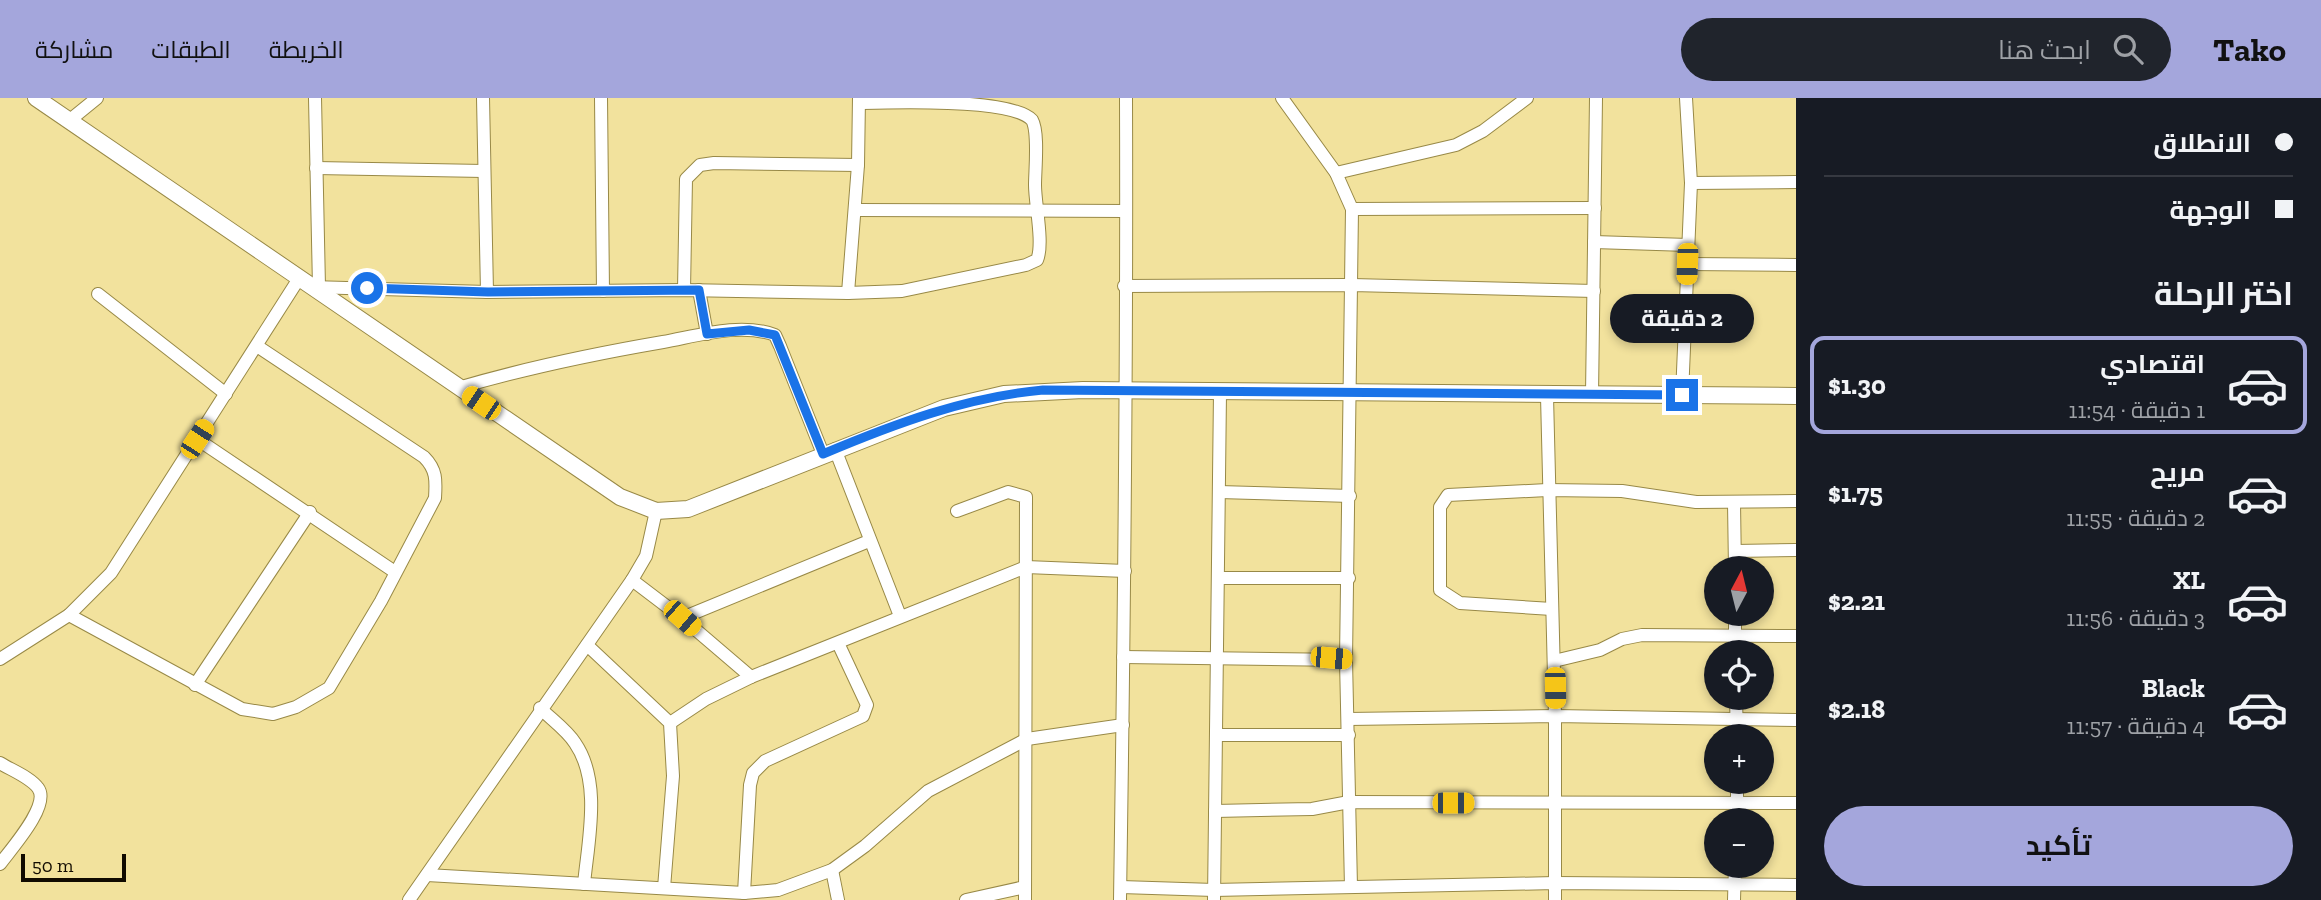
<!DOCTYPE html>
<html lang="ar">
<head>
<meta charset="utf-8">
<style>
	:root { --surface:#171b24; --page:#20242c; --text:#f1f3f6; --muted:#9ea1a6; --line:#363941; --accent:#a4a6dc }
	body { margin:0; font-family:"Zilla Slab",Cairo,serif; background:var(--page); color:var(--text); direction:rtl; height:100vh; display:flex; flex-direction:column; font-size:26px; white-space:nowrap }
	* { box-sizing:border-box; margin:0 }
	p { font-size:23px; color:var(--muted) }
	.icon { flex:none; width:38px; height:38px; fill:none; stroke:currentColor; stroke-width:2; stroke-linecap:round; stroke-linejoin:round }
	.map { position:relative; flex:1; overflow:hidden; direction:ltr }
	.side { display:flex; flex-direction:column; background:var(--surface); width:525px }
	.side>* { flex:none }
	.hud { display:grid; align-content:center; height:154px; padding:0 28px; background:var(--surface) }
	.needle { width:46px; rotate:7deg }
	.buttons { position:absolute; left:1704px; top:458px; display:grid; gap:14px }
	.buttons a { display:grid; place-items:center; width:70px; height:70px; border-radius:50%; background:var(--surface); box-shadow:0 4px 10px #0003; font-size:35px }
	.scale { position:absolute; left:21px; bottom:18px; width:105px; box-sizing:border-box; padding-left:7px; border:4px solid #110b00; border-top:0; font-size:19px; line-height:24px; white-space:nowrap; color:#110b00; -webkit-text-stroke:5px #f2e29d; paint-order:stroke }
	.end { position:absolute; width:32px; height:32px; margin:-16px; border:9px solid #1a73e8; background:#fff; box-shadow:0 0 0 4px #fff }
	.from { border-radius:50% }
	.bubble { position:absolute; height:49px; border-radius:24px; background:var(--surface); box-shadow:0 4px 10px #0003; font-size:23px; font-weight:700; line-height:49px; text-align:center; direction:rtl }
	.car { position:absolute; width:21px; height:42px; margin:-21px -10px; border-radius:9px; box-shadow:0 0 5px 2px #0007; background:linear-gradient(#f5c518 24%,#345 0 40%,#f5c518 0 76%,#345 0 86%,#f5c518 0) }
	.hud b { display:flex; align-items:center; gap:24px; height:66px; font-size:26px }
	.hud b+b { border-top:2px solid var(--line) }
	.hud i { width:18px; height:18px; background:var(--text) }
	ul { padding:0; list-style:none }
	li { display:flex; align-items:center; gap:21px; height:98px; margin:0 14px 10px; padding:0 14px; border:4px solid transparent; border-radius:14px }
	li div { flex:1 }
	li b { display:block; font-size:26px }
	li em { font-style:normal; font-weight:700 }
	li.on { border-color:var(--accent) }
	li>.icon { width:63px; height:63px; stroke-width:1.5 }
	h2 { padding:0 28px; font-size:32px; line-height:84px }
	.cta { display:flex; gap:14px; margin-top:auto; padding:14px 28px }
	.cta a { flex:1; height:80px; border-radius:42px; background:var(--accent); color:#111; font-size:28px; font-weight:700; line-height:80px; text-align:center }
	header { display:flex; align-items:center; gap:42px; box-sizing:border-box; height:98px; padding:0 35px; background:var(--accent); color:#111 }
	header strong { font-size:33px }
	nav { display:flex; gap:38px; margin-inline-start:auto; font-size:24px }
	.search { width:490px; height:63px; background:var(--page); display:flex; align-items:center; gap:18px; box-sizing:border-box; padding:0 24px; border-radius:38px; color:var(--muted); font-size:26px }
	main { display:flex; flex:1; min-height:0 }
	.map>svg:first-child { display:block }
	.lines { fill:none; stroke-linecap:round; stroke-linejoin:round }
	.street-casing { stroke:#988947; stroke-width:14 }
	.secondary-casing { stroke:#988947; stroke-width:18 }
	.street { stroke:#fff; stroke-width:12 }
	.secondary { stroke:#fff; stroke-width:16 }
	.route { stroke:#1a73e8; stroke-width:9 }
</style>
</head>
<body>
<header>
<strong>Tako</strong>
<div class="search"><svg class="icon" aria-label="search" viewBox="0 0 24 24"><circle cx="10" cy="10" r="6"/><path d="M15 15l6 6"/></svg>ابحث هنا</div>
<nav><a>الخريطة</a><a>الطبقات</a><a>مشاركة</a></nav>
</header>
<main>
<section class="side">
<div class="hud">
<b><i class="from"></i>الانطلاق</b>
<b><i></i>الوجهة</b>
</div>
<h2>اختر الرحلة</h2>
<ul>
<li class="on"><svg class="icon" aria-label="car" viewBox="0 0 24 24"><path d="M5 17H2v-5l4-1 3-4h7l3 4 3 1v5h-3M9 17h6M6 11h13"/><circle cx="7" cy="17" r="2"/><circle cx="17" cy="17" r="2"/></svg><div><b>اقتصادي</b><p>1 دقيقة · 11:54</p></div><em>$1.30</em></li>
<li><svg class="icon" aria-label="car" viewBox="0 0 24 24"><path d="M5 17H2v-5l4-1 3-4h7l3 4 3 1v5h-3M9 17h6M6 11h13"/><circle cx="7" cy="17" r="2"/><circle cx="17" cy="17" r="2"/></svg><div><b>مريح</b><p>2 دقيقة · 11:55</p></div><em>$1.75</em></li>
<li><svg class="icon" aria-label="car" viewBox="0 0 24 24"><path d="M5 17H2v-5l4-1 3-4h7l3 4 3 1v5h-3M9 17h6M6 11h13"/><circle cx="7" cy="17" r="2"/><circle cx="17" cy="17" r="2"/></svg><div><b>XL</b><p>3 دقيقة · 11:56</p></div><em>$2.21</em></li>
<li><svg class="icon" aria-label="car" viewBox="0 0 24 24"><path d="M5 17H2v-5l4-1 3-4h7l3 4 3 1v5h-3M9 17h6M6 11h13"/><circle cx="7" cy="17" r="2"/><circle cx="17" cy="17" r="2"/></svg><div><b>Black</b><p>4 دقيقة · 11:57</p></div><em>$2.18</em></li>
</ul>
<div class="cta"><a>تأكيد</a></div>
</section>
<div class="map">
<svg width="1796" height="802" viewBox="0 0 1796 802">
	<rect width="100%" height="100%" fill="#f2e29d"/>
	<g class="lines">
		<defs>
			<g id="street">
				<path d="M315 0 319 189"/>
				<path d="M483 0 487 194"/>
				<path d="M601 0 603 193"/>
				<path d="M1282 0 1336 75 1352 111 1346 562 1351 789"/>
				<path d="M70 22 97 0"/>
				<path d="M316 70 484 73"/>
				<path d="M1336 75 1456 47 1483 33 1527 0"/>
				<path d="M1691 85 1796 84"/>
				<path d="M1352 111 1595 110"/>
				<path d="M856 112 1126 113"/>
				<path d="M1594 144 1688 147"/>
				<path d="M1687 166 1796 167"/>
				<path d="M1124 188 1352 187 1594 193"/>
				<path d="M311 189 487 194 684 192 848 195 902 193 1026 167 1037 162C1044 146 1035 106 1035 87 1035 72 1039 34 1032 22 1011 0 895 4 859 5"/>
				<path d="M684 192 686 81 700 67 714 65 858 67"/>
				<path d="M699 192 707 236"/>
				<path d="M848 195 858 67 859 0"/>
				<path d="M98 196 226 296"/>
				<path d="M458 290C526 270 593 256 663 244 697 238 740 224 775 237L780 248 823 356"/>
				<path d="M1592 297 1596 0"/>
				<path d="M1682 297 1691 85 1686 0"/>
				<path d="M1547 298 1555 618V802"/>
				<path d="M197 341 395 474"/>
				<path d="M835 351 900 518"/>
				<path d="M1219 394 1350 398"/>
				<path d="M1734 405 1735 471"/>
				<path d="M957 413 1008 394 1026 399 1025 802"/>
				<path d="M1735 453 1796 452"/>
				<path d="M1218 480H1349"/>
				<path d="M632 482 682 520 751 579"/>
				<path d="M1552 511 1460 505 1440 492V409L1448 397 1547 392 1622 393 1696 404 1796 403"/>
				<path d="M1735 516V555"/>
				<path d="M69 517 242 611 273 616 296 609 329 590 381 503 435 400C436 383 437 372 424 359L257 248"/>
				<path d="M682 520 869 443"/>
				<path d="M587 547 670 625 673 678 664 790"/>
				<path d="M1123 559 1346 562"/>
				<path d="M0 561 69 517 111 475 298 182"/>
				<path d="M1554 563 1600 552 1622 541 1642 537 1796 538"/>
				<path d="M195 587 310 414"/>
				<path d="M1736 600 1737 639"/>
				<path d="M540 610C551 621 567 632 575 645 602 684 588 743 584 786"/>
				<path d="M1348 621 1555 618 1796 622"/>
				<path d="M670 625 706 601 751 579 1026 469 1125 473"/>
				<path d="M1216 637H1349"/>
				<path d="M0 665C11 672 30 679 38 690 51 707 11 751 0 766"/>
				<path d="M1215 713 1312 711 1349 704 1796 705"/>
				<path d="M1737 723V684"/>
				<path d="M832 772 838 802"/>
				<path d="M427 777 744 795 778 792 832 772 865 748 928 693 1027 641 1123 627"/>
				<path d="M1121 789 1214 792 1555 785 1796 787"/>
				<path d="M744 795 750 687 753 675 765 663 863 618 867 607 838 545"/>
				<path d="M409 802 632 482 646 458 656 413"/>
				<path d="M966 802 1025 789"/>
				<path d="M1120 802C1124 535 1127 267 1126 0"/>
				<path d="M1214 802 1220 295"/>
				<path d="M1734 802 1735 768"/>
			</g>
			<path id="secondary" d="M36 0 620 399 656 413 688 411 944 310 1004 296 1083 292 1796 298"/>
		</defs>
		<!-- street casing -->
		<use href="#street" class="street-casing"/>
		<!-- secondary casing -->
		<use href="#secondary" class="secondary-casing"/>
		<!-- street -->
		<use href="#street" class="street"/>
		<!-- secondary -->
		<use href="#secondary" class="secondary"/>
	</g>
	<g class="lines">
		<!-- route -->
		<path class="route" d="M367 190 488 194 699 192 707 236 749 232 775 237 823 356C894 326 966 299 1043 292L1682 297"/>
	</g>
</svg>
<div class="buttons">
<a><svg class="needle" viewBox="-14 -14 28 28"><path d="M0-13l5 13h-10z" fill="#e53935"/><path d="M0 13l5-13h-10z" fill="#9ea1a6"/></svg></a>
<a><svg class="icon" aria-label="locate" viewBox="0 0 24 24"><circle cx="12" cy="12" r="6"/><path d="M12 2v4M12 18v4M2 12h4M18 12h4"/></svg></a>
<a>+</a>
<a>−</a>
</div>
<div class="scale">50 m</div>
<i class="end from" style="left:367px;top:190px"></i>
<i class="end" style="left:1682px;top:297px"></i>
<div class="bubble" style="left:1610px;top:196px;width:144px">2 دقيقة</div>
<i class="car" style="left:1687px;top:166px;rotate:182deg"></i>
<i class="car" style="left:481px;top:305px;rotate:304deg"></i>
<i class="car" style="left:197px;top:341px;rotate:33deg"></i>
<i class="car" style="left:682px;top:520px;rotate:131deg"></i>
<i class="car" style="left:1331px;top:560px;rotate:95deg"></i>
<i class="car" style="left:1555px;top:590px;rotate:179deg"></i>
<i class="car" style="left:1453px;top:705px;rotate:90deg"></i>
</div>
</main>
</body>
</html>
